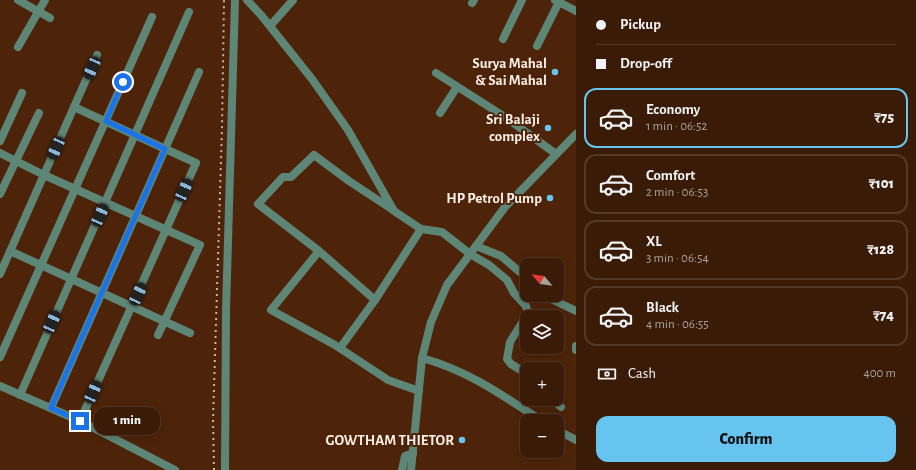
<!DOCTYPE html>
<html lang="en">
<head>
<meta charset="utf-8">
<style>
	:root { --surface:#3a1b07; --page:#412411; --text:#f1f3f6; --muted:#aba19b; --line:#543928; --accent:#67c4ef }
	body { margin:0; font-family:"Alegreya Sans",sans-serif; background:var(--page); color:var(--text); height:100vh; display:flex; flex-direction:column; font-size:15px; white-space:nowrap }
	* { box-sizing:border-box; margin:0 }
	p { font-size:13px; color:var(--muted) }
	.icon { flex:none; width:22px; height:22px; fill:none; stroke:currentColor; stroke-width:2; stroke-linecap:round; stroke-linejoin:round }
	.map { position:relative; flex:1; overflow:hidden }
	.details { display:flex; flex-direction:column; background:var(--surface); width:340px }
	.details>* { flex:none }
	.hud { display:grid; align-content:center; height:88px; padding:0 20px; background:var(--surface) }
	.needle { width:26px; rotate:299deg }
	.buttons { position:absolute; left:520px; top:258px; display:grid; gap:8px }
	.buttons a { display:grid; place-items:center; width:44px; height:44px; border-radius:8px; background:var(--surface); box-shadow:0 2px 10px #0003,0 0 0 1px var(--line); font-size:20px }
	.end { position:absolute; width:18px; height:18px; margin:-9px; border:5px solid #1a73e8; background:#fff; box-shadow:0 0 0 2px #fff }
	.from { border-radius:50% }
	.bubble { position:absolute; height:28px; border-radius:12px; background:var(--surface); box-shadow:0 2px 10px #0003,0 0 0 1px var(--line); font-size:13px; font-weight:800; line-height:28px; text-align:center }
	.car { position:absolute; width:12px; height:24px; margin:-12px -6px; border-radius:5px; box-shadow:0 0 3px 1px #0007; background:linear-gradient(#222 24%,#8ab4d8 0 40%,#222 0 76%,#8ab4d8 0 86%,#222 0) }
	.hud b { display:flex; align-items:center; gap:14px; height:38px; font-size:15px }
	.hud b+b { border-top:1px solid var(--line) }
	.hud i { width:10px; height:10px; background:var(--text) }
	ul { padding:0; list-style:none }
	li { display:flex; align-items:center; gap:12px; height:60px; margin:0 8px 6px; padding:0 12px; border:2px solid var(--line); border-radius:12px }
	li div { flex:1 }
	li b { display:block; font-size:15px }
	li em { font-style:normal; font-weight:800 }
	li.selected { border-color:var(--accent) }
	li>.icon { width:36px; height:36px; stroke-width:1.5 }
	.pay { display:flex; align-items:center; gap:10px; height:44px; padding:0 20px; font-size:15px }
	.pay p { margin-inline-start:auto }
	.button { display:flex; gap:8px; margin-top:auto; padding:8px 20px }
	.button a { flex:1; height:46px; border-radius:12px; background:var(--accent); color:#111; font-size:16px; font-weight:800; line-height:46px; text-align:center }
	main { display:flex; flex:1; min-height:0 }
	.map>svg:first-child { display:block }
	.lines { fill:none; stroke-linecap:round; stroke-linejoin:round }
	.minor { stroke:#5e8677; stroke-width:8 }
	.tertiary { stroke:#5e8677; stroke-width:8 }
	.rail { stroke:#cbb5a9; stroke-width:2; stroke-dasharray:2 4; stroke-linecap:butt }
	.route { stroke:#1a73e8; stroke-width:5 }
	.poi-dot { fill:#67c4ef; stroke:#4d2409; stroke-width:1.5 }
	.labels { text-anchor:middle; stroke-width:4; stroke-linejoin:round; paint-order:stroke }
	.poi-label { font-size:15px; font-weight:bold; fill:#fdefe8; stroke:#4d2409; text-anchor:end }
</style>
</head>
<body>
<main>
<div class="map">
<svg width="576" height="470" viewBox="0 0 576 470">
	<rect width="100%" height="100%" fill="#4d2409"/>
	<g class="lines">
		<!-- minor -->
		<g class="minor">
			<path d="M18 0 50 18"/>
			<path d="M247 0 261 15 312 79 348 130 394 211 421 229 442 232 470 254 489 265 507 280 514 293 526 306 528 313 510 342 507 359 511 364 527 374"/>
			<path d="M555 0 576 11"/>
			<path d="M472 3 474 0"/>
			<path d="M270 26 293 0"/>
			<path d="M503 39 522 0"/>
			<path d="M537 46 560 0"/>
			<path d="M18 47 45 0"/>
			<path d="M436 73 508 119 556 154"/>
			<path d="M74 107 196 163 80 421"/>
			<path d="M440 113 457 87"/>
			<path d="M0 141 22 93"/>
			<path d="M0 153 44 175 200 245 158 335"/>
			<path d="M0 194 39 113"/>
			<path d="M476 246 501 256 527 278"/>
			<path d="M10 251 190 333"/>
			<path d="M319 251 271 310 335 345 388 380 419 391"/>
			<path d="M0 274 97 55"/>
			<path d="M547 295 551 299 576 311"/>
			<path d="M375 300 319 251 258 204 283 177H291L314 155 349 181 393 210"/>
			<path d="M576 346V350"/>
			<path d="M340 348 375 300 421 229"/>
			<path d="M0 357 152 17"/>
			<path d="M422 358C469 371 502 395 542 421"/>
			<path d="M20 395 189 12"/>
			<path d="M551 399 561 407"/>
			<path d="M51 408 199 72"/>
			<path d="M557 430 576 440"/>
			<path d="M225 470 226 310 235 0"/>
		</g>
		<!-- tertiary -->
		<g class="tertiary">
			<path d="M0 386 80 421 175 470"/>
			<path d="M402 470 405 456 413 453"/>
			<path d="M411 470 422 358 431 322 447 285 505 207 576 134"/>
		</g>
		<!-- rail -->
		<path class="rail" d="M214 470 213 420 222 128 224 0"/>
	</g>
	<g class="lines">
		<!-- route -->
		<path class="route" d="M80 421 51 408 165 149 106 121 123 82"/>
	</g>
	<!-- markers -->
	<g class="poi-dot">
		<circle cx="555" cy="72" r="4"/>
		<circle cx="548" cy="128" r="4"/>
		<circle cx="550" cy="198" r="4"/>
		<circle cx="462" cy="440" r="4"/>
	</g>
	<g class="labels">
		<!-- poi labels -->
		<g class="poi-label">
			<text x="547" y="68">Surya Mahal<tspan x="547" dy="17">&amp; Sai Mahal</tspan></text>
			<text x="540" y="124">Sri Balaji<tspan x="540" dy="17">complex</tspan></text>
			<text x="542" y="203">HP Petrol Pump</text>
			<text x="454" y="445">GOWTHAM THIETOR</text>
		</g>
	</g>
</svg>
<div class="buttons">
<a><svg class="needle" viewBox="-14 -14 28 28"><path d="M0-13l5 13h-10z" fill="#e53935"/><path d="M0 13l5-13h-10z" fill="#aba19b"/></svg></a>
<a><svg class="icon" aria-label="layers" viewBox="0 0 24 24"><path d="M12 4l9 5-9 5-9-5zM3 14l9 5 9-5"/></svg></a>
<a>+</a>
<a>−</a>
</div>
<i class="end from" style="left:123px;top:82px"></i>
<i class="end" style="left:80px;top:421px"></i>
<div class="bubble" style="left:94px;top:407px;width:66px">1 min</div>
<i class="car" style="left:92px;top:68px;rotate:204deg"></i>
<i class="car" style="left:56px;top:148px;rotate:204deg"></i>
<i class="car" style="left:184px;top:190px;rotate:24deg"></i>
<i class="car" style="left:100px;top:215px;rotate:24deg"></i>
<i class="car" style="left:138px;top:294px;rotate:25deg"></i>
<i class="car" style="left:52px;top:322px;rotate:24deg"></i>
<i class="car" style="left:93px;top:392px;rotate:24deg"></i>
</div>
<section class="details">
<div class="hud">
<b><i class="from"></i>Pickup</b>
<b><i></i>Drop-off</b>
</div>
<ul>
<li class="selected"><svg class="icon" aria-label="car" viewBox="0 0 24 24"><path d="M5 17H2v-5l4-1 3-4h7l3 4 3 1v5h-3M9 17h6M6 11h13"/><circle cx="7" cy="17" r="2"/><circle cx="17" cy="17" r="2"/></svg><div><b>Economy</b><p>1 min · 06:52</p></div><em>₹75</em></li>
<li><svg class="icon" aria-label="car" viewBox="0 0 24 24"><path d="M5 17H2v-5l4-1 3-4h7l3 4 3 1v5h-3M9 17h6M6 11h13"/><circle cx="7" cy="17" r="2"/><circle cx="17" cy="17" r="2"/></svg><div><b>Comfort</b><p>2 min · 06:53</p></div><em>₹101</em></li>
<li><svg class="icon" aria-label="car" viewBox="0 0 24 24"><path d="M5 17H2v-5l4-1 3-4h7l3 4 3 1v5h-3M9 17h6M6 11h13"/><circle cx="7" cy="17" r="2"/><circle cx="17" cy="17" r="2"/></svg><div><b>XL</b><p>3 min · 06:54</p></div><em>₹128</em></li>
<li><svg class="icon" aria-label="car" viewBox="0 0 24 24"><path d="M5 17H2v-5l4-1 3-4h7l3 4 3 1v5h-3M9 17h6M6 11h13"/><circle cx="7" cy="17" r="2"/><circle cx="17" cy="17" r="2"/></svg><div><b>Black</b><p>4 min · 06:55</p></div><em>₹74</em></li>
</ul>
<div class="pay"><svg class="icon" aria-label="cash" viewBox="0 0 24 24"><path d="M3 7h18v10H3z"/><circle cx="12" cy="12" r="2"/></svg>Cash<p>400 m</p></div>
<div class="button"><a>Confirm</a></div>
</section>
</main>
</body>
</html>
